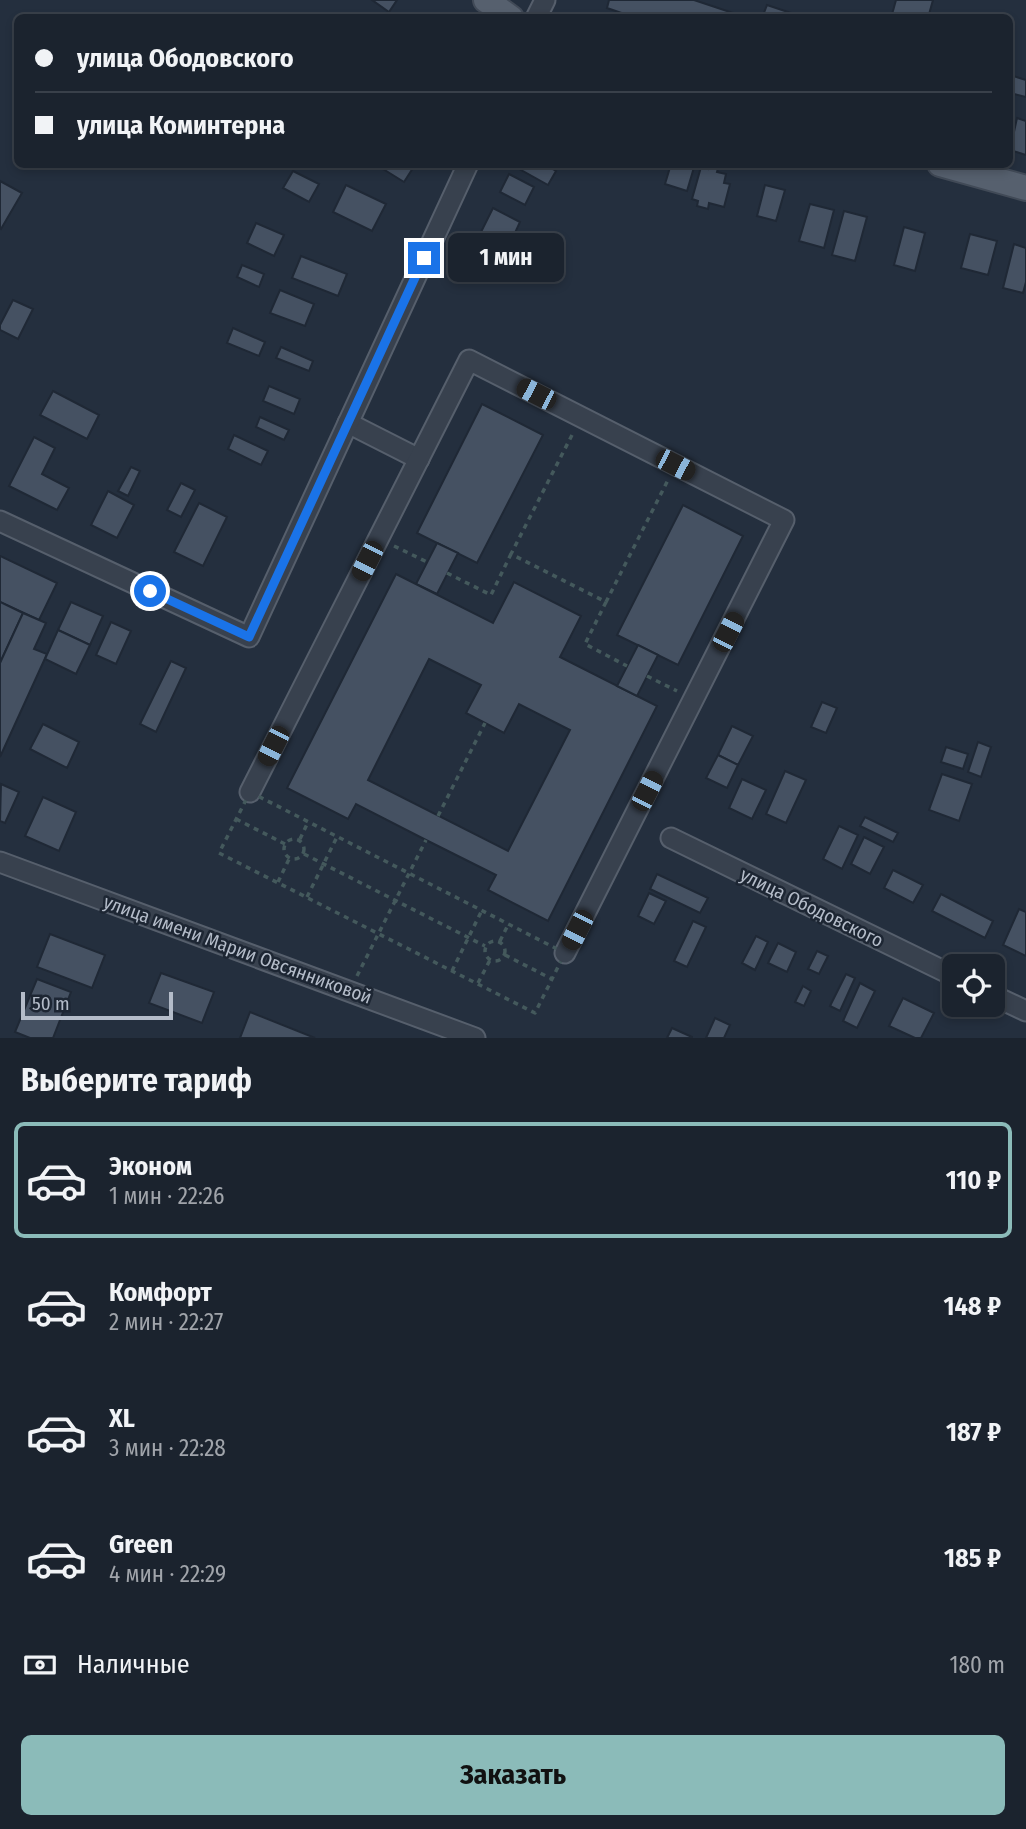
<!DOCTYPE html>
<html lang="ru">
<head>
<meta charset="utf-8">
<style>
	:root { --surface:#1b232e; --page:#282f3a; --text:#f1f3f6; --muted:#a0a4aa; --line:#39404a; --accent:#8bbbb9 }
	body { margin:0; font-family:"Fira Sans Condensed",sans-serif; background:var(--page); color:var(--text); height:100vh; display:flex; flex-direction:column; font-size:26px; white-space:nowrap }
	* { box-sizing:border-box; margin:0 }
	p { font-size:23px; color:var(--muted) }
	.icon { flex:none; width:38px; height:38px; fill:none; stroke:currentColor; stroke-width:2; stroke-linecap:round; stroke-linejoin:round }
	.map { position:relative; height:1038px; overflow:hidden }
	.drawer { display:flex; flex-direction:column; background:var(--surface); flex:1 }
	.drawer>* { flex:none }
	.top-card { position:absolute; left:14px; top:14px; width:999px; height:154px; border-radius:10px; box-shadow:0 4px 10px #0003,0 0 0 2px var(--line); display:grid; align-content:center; height:154px; padding:0 21px; background:var(--surface) }
	.tools { position:absolute; left:942px; top:954px; display:grid; gap:14px }
	.tools a { display:grid; place-items:center; width:63px; height:63px; border-radius:10px; background:var(--surface); box-shadow:0 4px 10px #0003,0 0 0 2px var(--line); font-size:35px }
	.scale { position:absolute; left:21px; bottom:18px; width:152px; box-sizing:border-box; padding-left:7px; border:4px solid #b4bcc9; border-top:0; font-size:19px; line-height:24px; white-space:nowrap; color:#b4bcc9; -webkit-text-stroke:5px #1d2633; paint-order:stroke }
	.end { position:absolute; width:32px; height:32px; margin:-16px; border:9px solid #1a73e8; background:#fff; box-shadow:0 0 0 4px #fff }
	.from { border-radius:50% }
	.bubble { position:absolute; height:49px; border-radius:10px; background:var(--surface); box-shadow:0 4px 10px #0003,0 0 0 2px var(--line); font-size:23px; font-weight:700; line-height:49px; text-align:center }
	.car { position:absolute; width:21px; height:42px; margin:-21px -10px; border-radius:9px; box-shadow:0 0 5px 2px #0007; background:linear-gradient(#222 24%,#8ab4d8 0 40%,#222 0 76%,#8ab4d8 0 86%,#222 0) }
	.top-card b { display:flex; align-items:center; gap:24px; height:66px; font-size:26px }
	.top-card b+b { border-top:2px solid var(--line) }
	.top-card i { width:18px; height:18px; background:var(--text) }
	ul { padding:0; list-style:none }
	li { display:flex; align-items:center; gap:21px; height:116px; margin:0 14px 10px; padding:0 7px; border:4px solid transparent; border-radius:10px }
	li div { flex:1 }
	li b { display:block; font-size:26px }
	li em { font-style:normal; font-weight:700 }
	li.active { border-color:var(--accent) }
	li>.icon { width:63px; height:63px; stroke-width:1.5 }
	h2 { padding:0 21px; font-size:32px; line-height:84px }
	.pay { display:flex; align-items:center; gap:18px; height:77px; padding:0 21px; font-size:26px }
	.pay p { margin-inline-start:auto }
	.cta { display:flex; gap:14px; margin-top:auto; padding:14px 21px }
	.cta a { flex:1; height:80px; border-radius:10px; background:var(--accent); color:#111; font-size:28px; font-weight:700; line-height:80px; text-align:center }
	.map>svg:first-child { display:block }
	.building { fill:#455162; stroke:#1f2835; stroke-width:2; fill-rule:evenodd }
	.lines { fill:none; stroke-linecap:round; stroke-linejoin:round }
	.minor-casing { stroke:#565f6c; stroke-width:23 }
	.major-casing { stroke:#414a57; stroke-width:28 }
	.path { stroke:#44595c; stroke-width:3.5; stroke-dasharray:5 5; stroke-linecap:butt }
	.minor { stroke:#38414e; stroke-width:19 }
	.major { stroke:#56606e; stroke-width:24 }
	.route { stroke:#1a73e8; stroke-width:9 }
	.labels { text-anchor:middle; stroke-width:5; stroke-linejoin:round; paint-order:stroke }
	.street-label { font-size:19px; fill:#b4bcc9; stroke:#1d2633 }
</style>
</head>
<body>
<div class="map">
<svg width="1026" height="1038" viewBox="0 0 1026 1038">
	<rect width="100%" height="100%" fill="#242f3e"/>
	<!-- building -->
	<g class="building">
		<path d="M372 0H397L389 12Z"/>
		<path d="M609 0H694L748 18H636L607 8Z"/>
		<path d="M896 0H933L928 18H891Z"/>
		<path d="M767 5 806 18H762Z"/>
		<path d="M1010 75 1026 80V97L1010 93Z"/>
		<path d="M1017 118 1026 121V155L1010 150Z"/>
		<path d="M375 164H407L413 168 404 182Z"/>
		<path d="M515 164H544L556 171 548 185 514 166Z"/>
		<path d="M671 164H695L687 191 665 184Z"/>
		<path d="M709 164 719 165 717 172 726 174 724 183 730 184 724 207 709 203 708 209 697 206 698 201 692 199 701 167 708 169Z"/>
		<path d="M293 171 319 184 309 202 283 188Z"/>
		<path d="M509 174 534 187 525 205 500 192Z"/>
		<path d="M0 181 22 193 1 229 0 228Z"/>
		<path d="M346 185 386 204 372 231 333 212Z"/>
		<path d="M765 185 785 190 776 221 757 216Z"/>
		<path d="M810 204 834 210 824 248 799 241Z"/>
		<path d="M493 208 520 222 509 246 481 232Z"/>
		<path d="M844 211 867 217 855 261 832 255Z"/>
		<path d="M256 223 284 235 274 256 247 243Z"/>
		<path d="M904 227 925 233 915 271 894 265Z"/>
		<path d="M970 234 997 241 988 275 961 268Z"/>
		<path d="M1014 244 1026 248V282L1023 293 1003 288Z"/>
		<path d="M301 256 347 274 338 296 292 278Z"/>
		<path d="M242 265 264 274 259 287 237 277Z"/>
		<path d="M280 290 314 304 305 326 270 313Z"/>
		<path d="M13 300 33 309 18 339 0 330V325Z"/>
		<path d="M233 328 265 342 259 356 227 343Z"/>
		<path d="M281 347 313 361 309 371 276 358Z"/>
		<path d="M269 386 300 399 294 414 263 401Z"/>
		<path d="M53 391 99 415 87 439 40 415Z"/>
		<path d="M482 404 543 435 477 563 417 533Z"/>
		<path d="M260 417 289 430 284 440 256 427Z"/>
		<path d="M234 435 268 451 261 465 228 449Z"/>
		<path d="M34 437 55 448 42 474 69 488 57 510 9 486Z"/>
		<path d="M131 467 140 471 128 496 118 491Z"/>
		<path d="M181 483 195 490 181 517 167 510Z"/>
		<path d="M108 491 134 505 117 538 91 525Z"/>
		<path d="M199 503 227 517 203 566 174 552Z"/>
		<path d="M683 505 743 536 678 665 617 635Z"/>
		<path d="M437 543 458 553 437 594 416 584Z"/>
		<path d="M0 556 57 583 39 620 0 602Z"/>
		<path d="M396 574 493 623 514 582 581 616 560 657 657 706 548 921 488 890 496 875 426 840 356 804 348 819 287 788ZM429 659 481 685 466 713 504 733 519 704 570 730 508 851 368 780Z"/>
		<path d="M0 602 23 613 0 663Z"/>
		<path d="M71 602 103 616 90 645 58 630Z"/>
		<path d="M23 613 46 623 34 649 47 654 0 757V663Z"/>
		<path d="M111 622 131 631 116 664 96 655Z"/>
		<path d="M58 630 90 645 76 674 45 659Z"/>
		<path d="M638 645 658 655 637 696 617 686Z"/>
		<path d="M171 661 186 668 156 732 140 724Z"/>
		<path d="M822 702 837 708 826 733 811 727Z"/>
		<path d="M43 724 79 742 67 768 30 749Z"/>
		<path d="M732 726 753 736 738 765 718 755Z"/>
		<path d="M978 742 991 747 981 777 968 772Z"/>
		<path d="M946 747 968 754 963 769 941 762Z"/>
		<path d="M718 755 738 765 727 788 706 778Z"/>
		<path d="M785 771 806 780 786 823 766 814Z"/>
		<path d="M942 774 972 784 959 821 929 810Z"/>
		<path d="M742 779 766 790 752 819 729 808Z"/>
		<path d="M1 784 19 792 5 823 0 821Z"/>
		<path d="M43 797 76 812 59 851 25 836Z"/>
		<path d="M865 817 898 833 893 842 860 826Z"/>
		<path d="M839 826 858 835 842 869 823 859Z"/>
		<path d="M864 837 884 847 870 874 851 864Z"/>
		<path d="M893 870 923 885 913 903 884 888Z"/>
		<path d="M657 874 708 898 700 913 650 889Z"/>
		<path d="M649 893 666 901 654 924 638 916Z"/>
		<path d="M941 894 993 921 985 938 932 911Z"/>
		<path d="M1019 909 1026 912V956L1003 945Z"/>
		<path d="M693 921 706 927 687 967 674 961Z"/>
		<path d="M50 934 105 955 92 988 37 967Z"/>
		<path d="M756 936 768 942 755 970 742 963Z"/>
		<path d="M778 943 796 952 787 972 768 963Z"/>
		<path d="M817 951 828 956 819 974 808 969Z"/>
		<path d="M161 973 214 992 202 1023 149 1003Z"/>
		<path d="M846 974 855 978 840 1011 830 1006Z"/>
		<path d="M37 979 71 992 53 1038H30L15 1032Z"/>
		<path d="M860 983 875 991 857 1028 843 1021Z"/>
		<path d="M803 986 811 991 804 1006 795 1002Z"/>
		<path d="M903 998 934 1013 921 1038H915L889 1026Z"/>
		<path d="M250 1012 315 1038H240Z"/>
		<path d="M715 1018 730 1025 724 1038H706Z"/>
		<path d="M672 1028 692 1037V1038H667Z"/>
	</g>
	<g class="lines">
		<defs>
			<g id="minor">
				<path d="M536 18 545 0"/>
				<path d="M348 423 419 459"/>
				<path d="M0 521 249 637 468 164"/>
				<path d="M250 792 469 360 784 520 565 953"/>
				<path d="M671 838 954 976"/>
				<path d="M0 862 475 1038"/>
				<path d="M992 995 1026 1011"/>
			</g>
			<g id="major">
				<path d="M486 0 511 18"/>
				<path d="M940 164 1026 188"/>
			</g>
		</defs>
		<!-- minor casing -->
		<use href="#minor" class="minor-casing"/>
		<!-- major casing -->
		<use href="#major" class="major-casing"/>
		<!-- path -->
		<g class="path">
			<path d="M572 435 511 554 606 602 668 480"/>
			<path d="M394 546 427 562"/>
			<path d="M447 573 491 595 511 554"/>
			<path d="M606 602 585 644 627 666"/>
			<path d="M647 676 677 691"/>
			<path d="M250 792 565 953 535 1013 219 853Z"/>
			<path d="M438 816 485 723"/>
			<path d="M236 819 285 844"/>
			<circle cx="294" cy="849" r="10"/>
			<path d="M300 839 308 822"/>
			<path d="M304 854 485 946"/>
			<path d="M278 882 289 859"/>
			<path d="M307 897 337 837"/>
			<circle cx="495" cy="951" r="10"/>
			<path d="M500 941 508 925"/>
			<path d="M505 955 552 979"/>
			<path d="M452 971 482 910"/>
			<path d="M357 976 426 840"/>
			<path d="M478 983 490 960"/>
		</g>
		<!-- minor -->
		<use href="#minor" class="minor"/>
		<!-- major -->
		<use href="#major" class="major"/>
	</g>
	<g class="lines">
		<!-- route -->
		<path class="route" d="M150 591 249 637 424 258"/>
	</g>
	<g class="labels">
		<!-- street labels -->
		<g class="street-label">
			<text transform="translate(812 907) rotate(26)" y="7">улица Ободовского</text>
			<text transform="translate(238 949) rotate(20)" y="7">улица имени Марии Овсянниковой</text>
		</g>
	</g>
</svg>
<div class="tools">
<a><svg class="icon" aria-label="locate" viewBox="0 0 24 24"><circle cx="12" cy="12" r="6"/><path d="M12 2v4M12 18v4M2 12h4M18 12h4"/></svg></a>
</div>
<div class="scale">50 m</div>
<i class="end from" style="left:150px;top:591px"></i>
<i class="end" style="left:424px;top:258px"></i>
<div class="bubble" style="left:448px;top:233px;width:116px">1 мин</div>
<i class="car" style="left:536px;top:394px;rotate:297deg"></i>
<i class="car" style="left:675px;top:465px;rotate:117deg"></i>
<i class="car" style="left:367px;top:561px;rotate:207deg"></i>
<i class="car" style="left:728px;top:632px;rotate:27deg"></i>
<i class="car" style="left:273px;top:746px;rotate:207deg"></i>
<i class="car" style="left:647px;top:791px;rotate:27deg"></i>
<i class="car" style="left:577px;top:930px;rotate:207deg"></i>
<div class="top-card">
<b><i class="from"></i>улица Ободовского</b>
<b><i></i>улица Коминтерна</b>
</div>
</div>
<section class="drawer">
<h2>Выберите тариф</h2>
<ul>
<li class="active"><svg class="icon" aria-label="car" viewBox="0 0 24 24"><path d="M5 17H2v-5l4-1 3-4h7l3 4 3 1v5h-3M9 17h6M6 11h13"/><circle cx="7" cy="17" r="2"/><circle cx="17" cy="17" r="2"/></svg><div><b>Эконом</b><p>1 мин · 22:26</p></div><em>110 ₽</em></li>
<li><svg class="icon" aria-label="car" viewBox="0 0 24 24"><path d="M5 17H2v-5l4-1 3-4h7l3 4 3 1v5h-3M9 17h6M6 11h13"/><circle cx="7" cy="17" r="2"/><circle cx="17" cy="17" r="2"/></svg><div><b>Комфорт</b><p>2 мин · 22:27</p></div><em>148 ₽</em></li>
<li><svg class="icon" aria-label="car" viewBox="0 0 24 24"><path d="M5 17H2v-5l4-1 3-4h7l3 4 3 1v5h-3M9 17h6M6 11h13"/><circle cx="7" cy="17" r="2"/><circle cx="17" cy="17" r="2"/></svg><div><b>XL</b><p>3 мин · 22:28</p></div><em>187 ₽</em></li>
<li><svg class="icon" aria-label="car" viewBox="0 0 24 24"><path d="M5 17H2v-5l4-1 3-4h7l3 4 3 1v5h-3M9 17h6M6 11h13"/><circle cx="7" cy="17" r="2"/><circle cx="17" cy="17" r="2"/></svg><div><b>Green</b><p>4 мин · 22:29</p></div><em>185 ₽</em></li>
</ul>
<div class="pay"><svg class="icon" aria-label="cash" viewBox="0 0 24 24"><path d="M3 7h18v10H3z"/><circle cx="12" cy="12" r="2"/></svg>Наличные<p>180 m</p></div>
<div class="cta"><a>Заказать</a></div>
</section>
</body>
</html>
